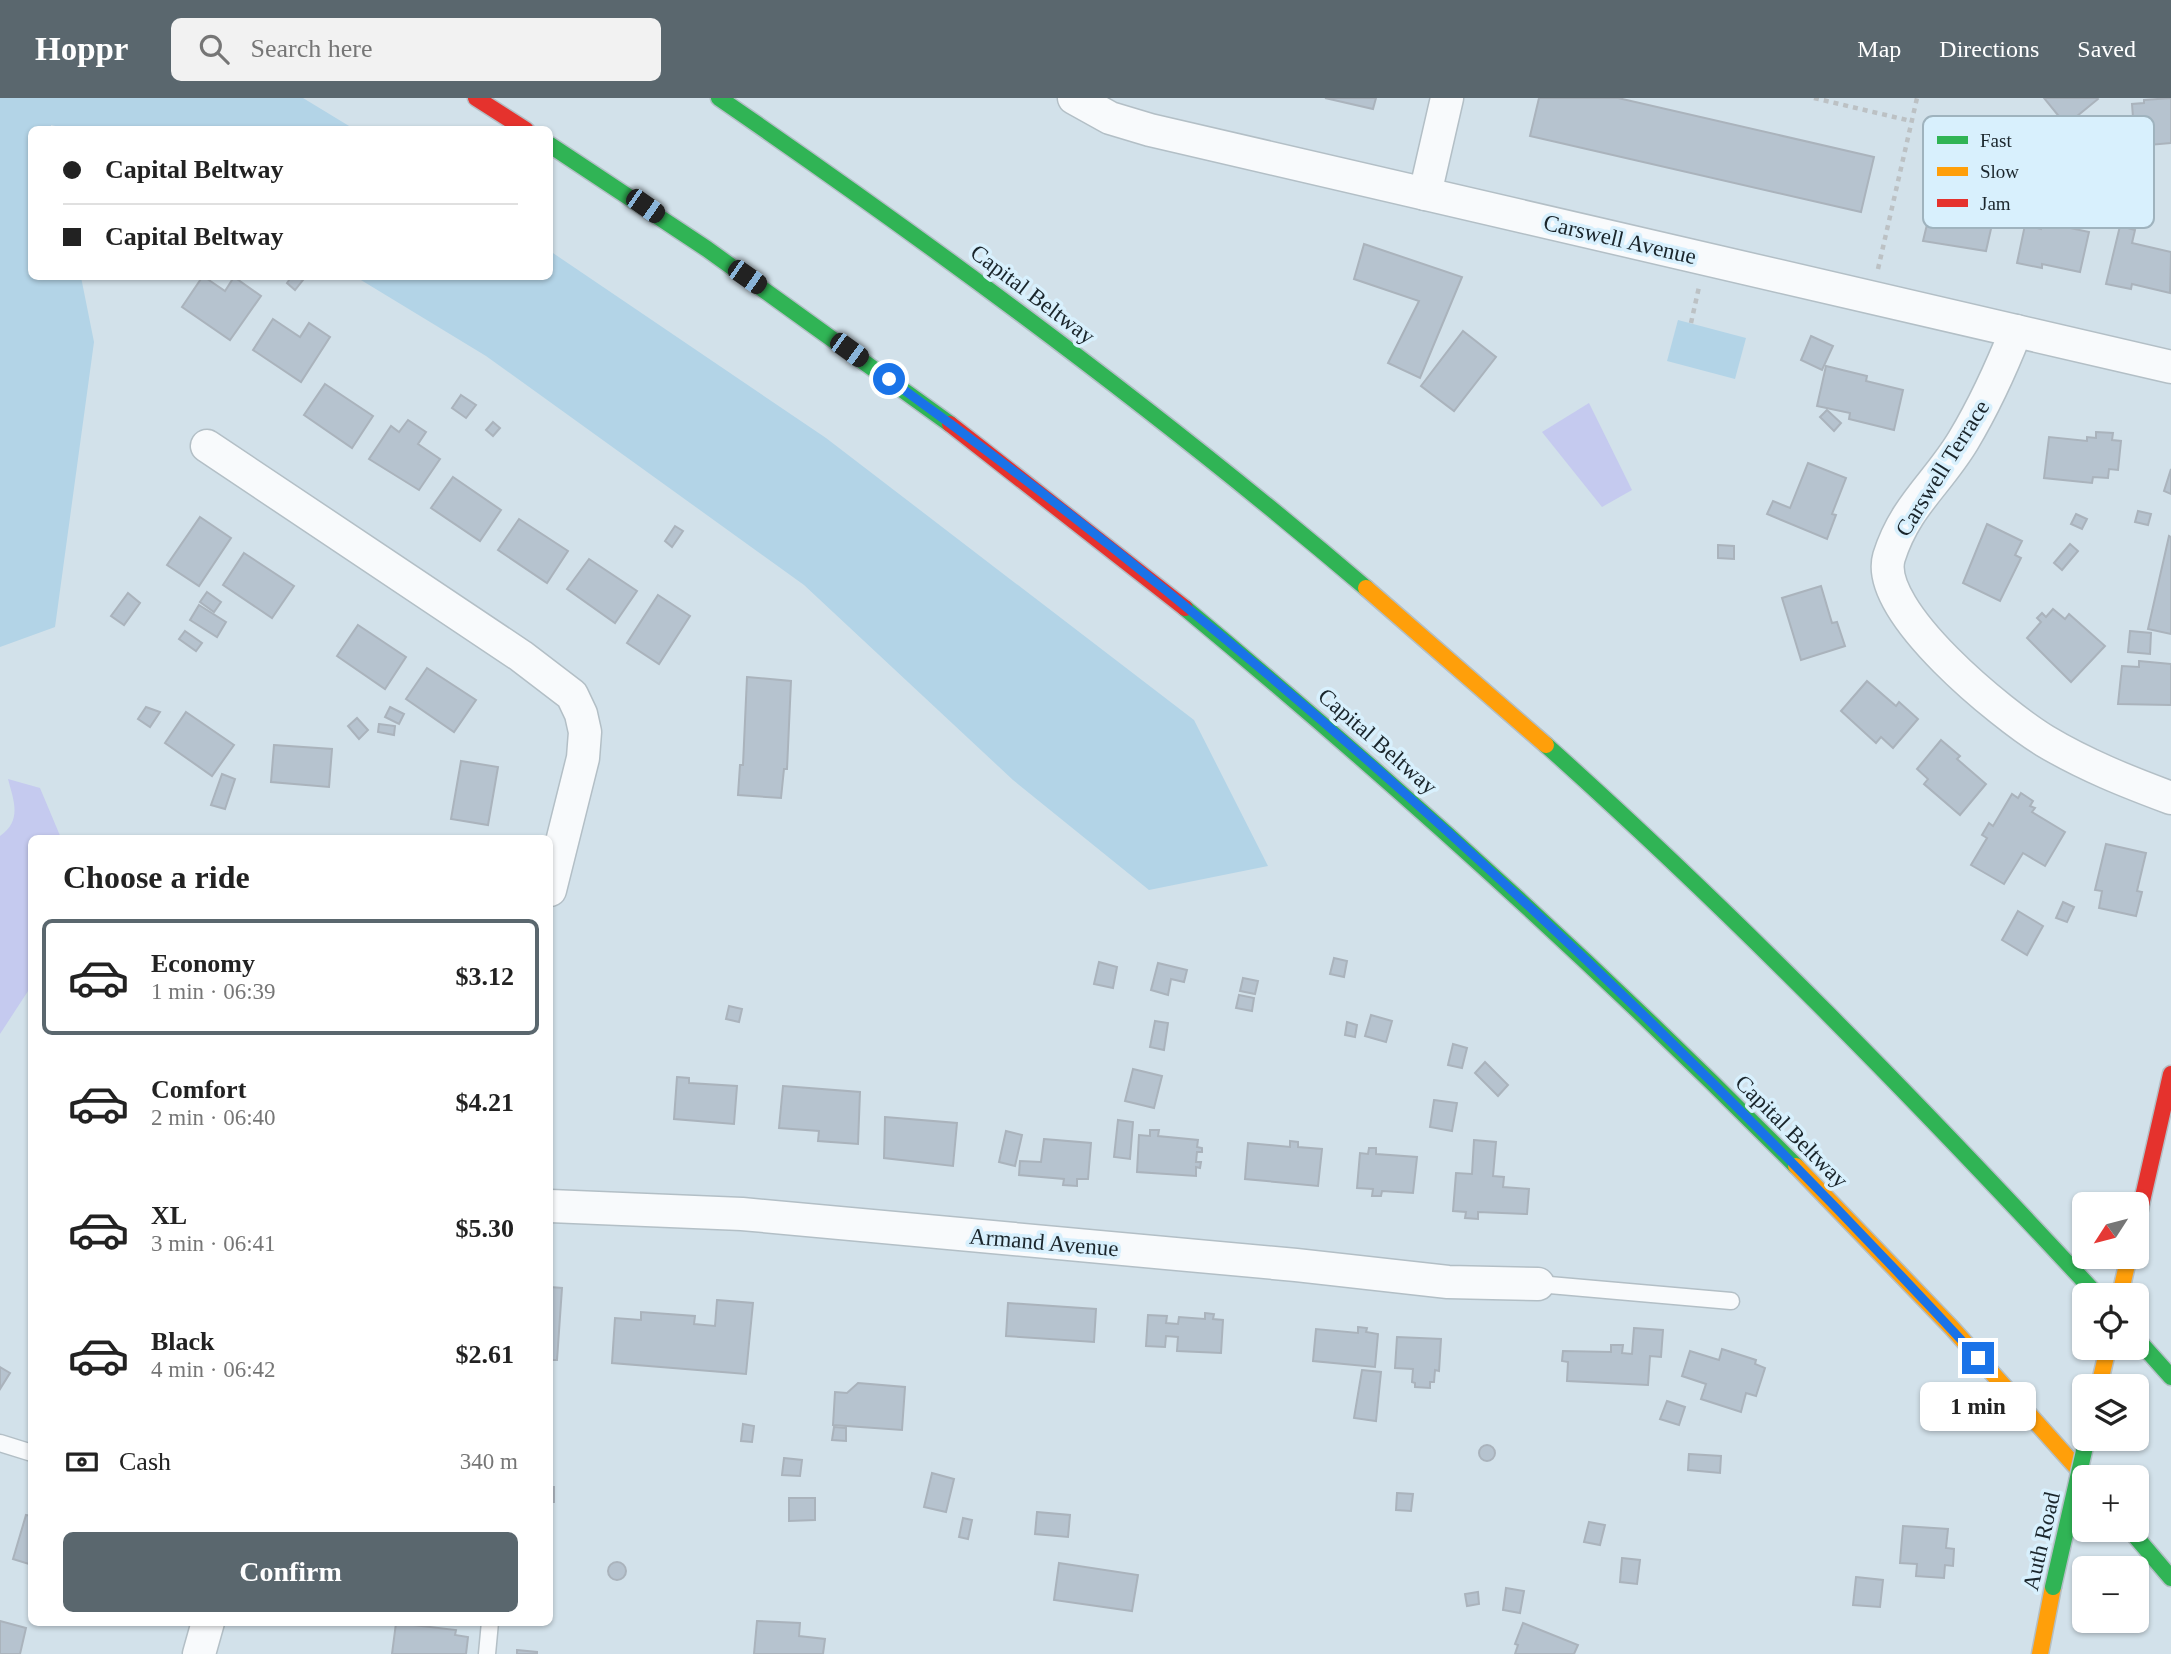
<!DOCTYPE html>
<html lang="en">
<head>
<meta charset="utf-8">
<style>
	:root { --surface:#fff; --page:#f2f2f2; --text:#222; --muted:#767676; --line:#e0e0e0; --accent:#5a676e }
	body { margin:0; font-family:Georgia,serif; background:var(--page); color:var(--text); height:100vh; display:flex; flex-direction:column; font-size:26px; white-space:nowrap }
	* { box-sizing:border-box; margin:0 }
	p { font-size:23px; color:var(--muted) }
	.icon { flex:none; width:38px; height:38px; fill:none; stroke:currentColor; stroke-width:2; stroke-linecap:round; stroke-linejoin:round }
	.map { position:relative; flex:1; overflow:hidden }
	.sheet { position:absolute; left:28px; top:737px; width:525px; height:791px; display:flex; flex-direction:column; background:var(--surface); border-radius:10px; box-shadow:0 2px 5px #0004 }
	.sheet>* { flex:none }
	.banner { position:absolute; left:28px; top:28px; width:525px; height:154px; border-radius:10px; box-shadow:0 2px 5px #0004; display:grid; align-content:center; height:154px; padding:0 35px; background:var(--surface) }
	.needle { width:46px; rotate:234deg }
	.tools { position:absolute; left:2072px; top:1094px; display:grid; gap:14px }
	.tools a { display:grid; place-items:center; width:77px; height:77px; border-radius:10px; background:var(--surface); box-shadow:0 2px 5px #0004; font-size:35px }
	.end { position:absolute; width:32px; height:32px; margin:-16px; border:9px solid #1a73e8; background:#fff; box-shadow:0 0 0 4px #fff }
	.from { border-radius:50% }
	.bubble { position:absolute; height:49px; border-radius:10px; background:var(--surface); box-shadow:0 2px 5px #0004; font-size:23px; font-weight:600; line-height:49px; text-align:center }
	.car { position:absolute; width:21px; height:42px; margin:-21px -10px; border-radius:9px; box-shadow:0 0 5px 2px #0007; background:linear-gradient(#222 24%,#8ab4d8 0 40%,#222 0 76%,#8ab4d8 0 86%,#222 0) }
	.banner b { display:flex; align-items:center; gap:24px; height:66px; font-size:26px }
	.banner b+b { border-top:2px solid var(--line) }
	.banner i { width:18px; height:18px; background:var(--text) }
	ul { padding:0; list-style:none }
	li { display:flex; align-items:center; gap:21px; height:116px; margin:0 14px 10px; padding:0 21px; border:4px solid transparent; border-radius:10px }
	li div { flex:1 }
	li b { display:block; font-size:26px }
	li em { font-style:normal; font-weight:600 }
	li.selected { border-color:var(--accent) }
	li>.icon { width:63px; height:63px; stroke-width:1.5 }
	h2 { padding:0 35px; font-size:32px; line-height:84px }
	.pay { display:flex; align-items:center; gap:18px; height:77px; padding:0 35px; font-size:26px }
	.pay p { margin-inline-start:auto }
	.cta { display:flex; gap:14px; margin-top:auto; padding:14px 35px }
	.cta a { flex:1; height:80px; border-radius:10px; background:var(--accent); color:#fff; font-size:28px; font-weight:600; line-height:80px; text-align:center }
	header { display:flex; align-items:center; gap:42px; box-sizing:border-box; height:98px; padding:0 35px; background:var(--accent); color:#fff }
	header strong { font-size:33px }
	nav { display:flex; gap:38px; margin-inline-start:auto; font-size:24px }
	.search { width:490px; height:63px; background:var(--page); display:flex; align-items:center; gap:18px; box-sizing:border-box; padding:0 24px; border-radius:10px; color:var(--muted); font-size:26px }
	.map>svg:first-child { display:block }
	.green { fill:#b3d4e7 }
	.water { fill:#c5caef }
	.building { fill:#b6c3cf; stroke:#aab3bc; stroke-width:2 }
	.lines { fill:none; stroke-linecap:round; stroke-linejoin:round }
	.lane-casing { stroke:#b3bfc6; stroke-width:19 }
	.street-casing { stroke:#b3bfc6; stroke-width:35 }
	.fast-casing { stroke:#b3bfc6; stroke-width:19 }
	.slow-casing { stroke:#b3bfc6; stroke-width:19 }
	.jam-casing { stroke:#b3bfc6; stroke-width:19 }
	.path { stroke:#bcc1c4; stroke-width:4.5; stroke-dasharray:5 5; stroke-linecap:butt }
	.lane { stroke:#f8fafc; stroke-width:16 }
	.street { stroke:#f8fafc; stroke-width:32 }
	.fast { stroke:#30b455; stroke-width:16 }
	.slow { stroke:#ff9f0a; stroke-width:16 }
	.jam { stroke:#e5322d; stroke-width:16 }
	.fast-bridge-casing { stroke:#b3bfc6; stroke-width:19; stroke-linecap:butt }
	.fast-bridge { stroke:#30b455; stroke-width:16 }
	.route { stroke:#1a73e8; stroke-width:9 }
	.labels { text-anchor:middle; stroke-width:7; stroke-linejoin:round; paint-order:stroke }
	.street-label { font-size:23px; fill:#1a252b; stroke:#d8f0fd }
	.key { fill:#d8f0fd; stroke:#9fb3be; stroke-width:2 }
	.key-label { font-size:19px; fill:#1a252b }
</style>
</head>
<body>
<header>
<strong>Hoppr</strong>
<div class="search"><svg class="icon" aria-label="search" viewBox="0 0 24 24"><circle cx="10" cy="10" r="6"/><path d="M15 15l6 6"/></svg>Search here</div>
<nav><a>Map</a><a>Directions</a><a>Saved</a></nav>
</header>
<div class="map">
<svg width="2171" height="1556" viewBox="0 0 2171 1556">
	<rect width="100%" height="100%" fill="#d2e1ea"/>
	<!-- green -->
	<g class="green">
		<path d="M0 0H303L354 31 72 32 51 27V31L32 32V178L81 179 94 244 55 529 0 549Z"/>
		<path d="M550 153 826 340 1194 622 1268 768 1149 792 1013 682 804 487 486 258 356 179 550 178Z"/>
		<path d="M1678 222 1746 240 1735 281 1667 263Z"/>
	</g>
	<!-- water -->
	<g class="water">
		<path d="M1589 305 1632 392 1602 409 1542 334Z"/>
		<path d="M8 681 40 690 61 740H32L30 890 0 936V738C22 722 14 704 8 681Z"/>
	</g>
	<!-- building -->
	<g class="building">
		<path d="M1325 0H1376L1373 11Z"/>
		<path d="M1539 0H1618L1874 59 1861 114 1530 38Z"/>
		<path d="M2044 0H2097L2098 1 2066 27Z"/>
		<path d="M2171 0V45L2149 47 2147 32 2134 33 2132 6 2144 5V2Z"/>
		<path d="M1948 103 1995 113 1986 153 1923 143 1932 106 1947 109Z"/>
		<path d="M2042 124 2089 134 2080 174 2042 166V170L2017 165 2025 127 2041 131Z"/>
		<path d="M2120 128 2135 132 2132 145 2171 154 2170 195 2132 186 2131 191 2106 186Z"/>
		<path d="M1364 146 1462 179 1420 280 1388 265 1419 203 1354 181Z"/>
		<path d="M203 178 225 193 234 179 261 198 230 242 182 209Z"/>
		<path d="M292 178 303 182 295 192 287 185Z"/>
		<path d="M273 221 300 239 309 225 330 239 301 284 253 252Z"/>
		<path d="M1463 233 1496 259 1454 313 1421 288Z"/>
		<path d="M1811 238 1833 248 1822 272 1801 262Z"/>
		<path d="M1826 268 1867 278 1866 283 1903 292 1894 332 1849 321 1850 315 1817 308Z"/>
		<path d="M325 286 373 318 352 350 304 317Z"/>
		<path d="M461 297 476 307 466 320 452 310Z"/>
		<path d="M1827 312 1841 325 1834 333 1820 319Z"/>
		<path d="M408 322 426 334 418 346 440 361 419 392 369 361 391 328 399 334Z"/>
		<path d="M493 324 500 330 493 338 486 332Z"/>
		<path d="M2096 334 2113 335 2112 342 2121 343 2118 372 2109 371 2108 380 2093 379 2092 385 2044 380 2049 339 2087 343V339L2096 340Z"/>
		<path d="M1808 365 1846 380 1832 416 1836 417 1827 441 1767 416 1773 403 1790 410Z"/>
		<path d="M2171 371V396L2164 393Z"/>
		<path d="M453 379 501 412 480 443 431 410Z"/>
		<path d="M2138 413 2151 416 2148 427 2135 424Z"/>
		<path d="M2076 416 2087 421 2082 431 2071 426Z"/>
		<path d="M200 419 231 440 199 488 167 467Z"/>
		<path d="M519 421 568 453 547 485 498 452Z"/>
		<path d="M1987 426 2022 443 2015 457 2021 460 2000 503 1963 485Z"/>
		<path d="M675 428 683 433 672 449 665 443Z"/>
		<path d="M2169 438 2171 439V536L2148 531Z"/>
		<path d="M2070 446 2078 453 2062 472 2054 465Z"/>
		<path d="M1718 447 1734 448V461L1718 460Z"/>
		<path d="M244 455 294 488 272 520 223 487Z"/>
		<path d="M589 461 637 493 615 525 567 491Z"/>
		<path d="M1821 488 1832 525 1837 524 1845 548 1801 562 1782 500Z"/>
		<path d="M207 494 221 504 214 514 200 504Z"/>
		<path d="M128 495 140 505 124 527 111 518Z"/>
		<path d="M658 497 690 518 659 566 627 545Z"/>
		<path d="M199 507 226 524 217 539 190 522Z"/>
		<path d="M2053 511 2065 521 2069 516 2105 548 2071 584 2027 540 2041 524 2037 520 2042 515 2046 519Z"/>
		<path d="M358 527 406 559 385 591 337 558Z"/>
		<path d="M185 533 202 545 196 553 179 541Z"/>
		<path d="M2130 533 2151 535 2150 556 2128 554Z"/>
		<path d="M2139 563 2171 566V607L2118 606 2122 568 2139 569Z"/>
		<path d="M427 570 476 602 454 634 406 601Z"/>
		<path d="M747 579 791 583 787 671H784L781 700 738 697 740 667H743Z"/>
		<path d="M1867 583 1896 608 1899 604 1918 621 1893 650 1881 639 1876 645 1841 613Z"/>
		<path d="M146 609 160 614 150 629 138 621Z"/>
		<path d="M390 609 404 616 399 626 385 619Z"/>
		<path d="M186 614 234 647 212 678 165 645Z"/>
		<path d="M357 620 368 632 359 641 348 628Z"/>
		<path d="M379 626 395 628 394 637 378 634Z"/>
		<path d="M1941 642 1960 658 1957 661 1986 686 1960 717 1924 686 1928 681 1917 671Z"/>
		<path d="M274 647 332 651 329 689 271 684Z"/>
		<path d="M461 663 498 669 488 727 451 721Z"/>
		<path d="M222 676 235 681 225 711 211 707Z"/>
		<path d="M2021 695 2033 703 2030 708 2035 710 2032 714 2065 734 2045 768 2023 755 2004 786 1971 767 1987 740 1982 737 1989 725 1993 728 2012 696 2018 700Z"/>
		<path d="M2106 746 2146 755 2137 793 2142 794 2136 818 2099 810 2102 793 2095 792Z"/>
		<path d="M2063 804 2074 809 2067 824 2056 820Z"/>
		<path d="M2018 813 2043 828 2027 857 2002 842Z"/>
		<path d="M1334 860 1347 863 1344 879 1330 876Z"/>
		<path d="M1099 864 1117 869 1113 890 1094 886Z"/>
		<path d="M1158 865 1187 872 1184 884 1171 881 1168 897 1151 892Z"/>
		<path d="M1243 880 1258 883 1255 896 1240 893Z"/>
		<path d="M1239 897 1254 900 1252 913 1236 910Z"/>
		<path d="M729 908 742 911 739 924 726 921Z"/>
		<path d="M1371 917 1392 923 1386 944 1365 938Z"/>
		<path d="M1155 923 1168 925 1164 952 1150 949Z"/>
		<path d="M1347 924 1357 927 1355 939 1345 937Z"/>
		<path d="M1453 946 1467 950 1462 970 1448 967Z"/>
		<path d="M1485 964 1508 987 1498 998 1475 975Z"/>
		<path d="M1133 971 1162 978 1154 1010 1125 1003Z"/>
		<path d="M677 979 689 980V985L737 988 734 1026 674 1021Z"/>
		<path d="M783 988 860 994 858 1046 818 1043 819 1033 779 1030Z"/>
		<path d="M1434 1002 1457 1005 1452 1033 1430 1029Z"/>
		<path d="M885 1019 957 1025 953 1068 884 1060Z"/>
		<path d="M1118 1022 1133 1024 1130 1061 1114 1059Z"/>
		<path d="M1150 1032H1159L1158 1038 1198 1042 1197 1049 1202 1050V1054H1197L1196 1064H1201L1200 1070 1196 1069V1078L1137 1074 1139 1037 1150 1038Z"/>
		<path d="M1006 1033 1022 1037 1015 1068 999 1064Z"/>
		<path d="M1044 1041 1091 1045 1088 1081H1077V1088L1063 1087 1064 1081 1019 1077 1020 1063 1041 1064Z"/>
		<path d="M1474 1042 1496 1044 1493 1078 1504 1079 1503 1089 1529 1091 1527 1116 1478 1114V1121L1465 1120 1466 1114 1453 1113 1456 1075 1472 1076Z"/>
		<path d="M1290 1043 1298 1044V1049L1322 1051 1318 1088 1245 1081 1248 1045 1290 1049Z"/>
		<path d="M1369 1050H1376V1056L1417 1059 1413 1095 1382 1093 1381 1098H1372L1373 1091 1357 1090 1360 1055 1368 1056Z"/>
		<path d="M550 1189 562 1190 557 1262H550Z"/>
		<path d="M717 1202 753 1205 746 1276 612 1265 615 1220 641 1222V1214L695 1218 694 1226 715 1228Z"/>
		<path d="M1008 1205 1096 1211 1094 1244 1006 1238Z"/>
		<path d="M1205 1215 1214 1216 1213 1221 1223 1222 1221 1255 1177 1253 1178 1239 1166 1238 1165 1249 1146 1248 1148 1217 1167 1218 1166 1225 1178 1226 1179 1219 1205 1221Z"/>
		<path d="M1358 1229 1367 1230 1366 1234 1378 1236 1375 1269 1313 1263 1316 1231 1358 1235Z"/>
		<path d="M1634 1230 1663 1232 1661 1259 1650 1258 1648 1287 1567 1283 1568 1264 1562 1263 1563 1253 1611 1254V1247H1623L1622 1255 1632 1256Z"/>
		<path d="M1397 1239 1441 1241 1439 1273 1435 1272 1434 1284H1430V1290L1415 1289V1285L1412 1284 1413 1271 1395 1270Z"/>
		<path d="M1722 1251 1756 1262 1755 1266 1765 1270 1756 1298 1746 1295 1741 1314 1701 1301 1706 1286 1682 1278 1690 1253 1719 1262Z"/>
		<path d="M0 1269 10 1275 0 1291Z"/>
		<path d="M1362 1272 1381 1274 1376 1323 1354 1320Z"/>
		<path d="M858 1285 905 1289 902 1332 833 1327 835 1294 847 1295Z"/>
		<path d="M1667 1303 1685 1309 1679 1327 1660 1321Z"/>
		<path d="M743 1326 754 1328 752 1344 741 1343Z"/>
		<path d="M834 1329 846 1330V1343L832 1342Z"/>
		<circle cx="1487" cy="1355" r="8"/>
		<path d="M1689 1356 1721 1358 1720 1375 1688 1372Z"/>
		<path d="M784 1360 802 1362 800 1378 782 1377Z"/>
		<path d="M932 1375 954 1381 946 1414 924 1409Z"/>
		<rect x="550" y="1389" width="4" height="15"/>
		<path d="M1397 1395 1413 1396 1411 1413 1396 1412Z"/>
		<path d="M789 1400H815V1422L789 1423Z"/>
		<path d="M1037 1414 1070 1417 1068 1439 1035 1436Z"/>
		<path d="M26 1417 32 1418V1467L13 1461Z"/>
		<path d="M963 1420 972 1422 968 1441 959 1439Z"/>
		<path d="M1589 1424 1605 1427 1600 1447 1584 1444Z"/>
		<path d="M1903 1428 1948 1431 1946 1450 1954 1451 1953 1468 1945 1467 1944 1480 1916 1478 1917 1466 1900 1465Z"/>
		<path d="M1622 1460 1640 1462 1637 1486 1620 1484Z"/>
		<circle cx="617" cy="1473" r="9"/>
		<path d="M1059 1465 1138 1477 1132 1513 1054 1502Z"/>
		<path d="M1856 1479 1883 1482 1880 1509 1853 1507Z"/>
		<path d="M1506 1490 1524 1493 1520 1515 1503 1512Z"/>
		<path d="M1478 1494 1479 1506 1467 1508 1465 1496Z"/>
		<path d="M0 1523 26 1530 20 1556H0Z"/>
		<path d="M757 1523 800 1525 799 1538 825 1541 823 1556H754Z"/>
		<path d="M396 1525 456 1532 455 1537 468 1539 466 1556H392Z"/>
		<path d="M1523 1525 1578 1547 1574 1556H1515L1518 1547 1515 1546Z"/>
		<path d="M517 1552 537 1554V1556H517Z"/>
	</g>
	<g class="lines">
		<defs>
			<g id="lane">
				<path d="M1538 1186 1731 1203"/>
				<path d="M0 1345 32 1355"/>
				<path d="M487 1556 490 1524"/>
			</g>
			<g id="street">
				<path d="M1074 0 1110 20 1150 32 2171 269"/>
				<path d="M1425 96 1447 0"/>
				<path d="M2016 233C2001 271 1984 308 1963 343 1937 386 1905 408 1889 459 1873 513 2004 618 2045 643 2085 667 2128 684 2171 700"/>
				<path d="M207 348 521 558 572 597 581 616 585 634 583 660 550 792"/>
				<path d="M550 1108 742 1116 1296 1167 1448 1184 1538 1186"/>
				<path d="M199 1556 208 1524"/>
			</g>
			<g id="fast">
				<path d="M719 0C943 154 1160 314 1366 490"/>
				<path d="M550 47 707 151 950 326"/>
				<path d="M1185 510C1398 687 1602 872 1796 1068"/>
				<path d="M1546 647C1739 820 1920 1006 2097 1197"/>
				<path d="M2137 1241 2171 1279"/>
				<path d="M2130 1432 2171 1480"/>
			</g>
			<g id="slow">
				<path d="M1366 490 1546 647"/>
				<path d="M1796 1068 1952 1230 2085 1379"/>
				<path d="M2120 1197 2129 1158"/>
				<path d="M2099 1288 2108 1250"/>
				<path d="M2040 1556 2053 1489"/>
			</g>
			<g id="jam">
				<path d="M476 0 526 32"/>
				<path d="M950 326 1185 510"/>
				<path d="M2137 1125 2171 976"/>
			</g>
		</defs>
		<!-- lane casing -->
		<use href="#lane" class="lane-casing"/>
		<!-- street casing -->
		<use href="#street" class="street-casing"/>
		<!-- fast casing -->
		<use href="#fast" class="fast-casing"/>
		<!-- slow casing -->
		<use href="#slow" class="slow-casing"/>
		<!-- jam casing -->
		<use href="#jam" class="jam-casing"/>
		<!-- path -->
		<g class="path">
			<path d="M1814 0 1911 23"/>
			<path d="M1878 171 1917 0"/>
			<path d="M1691 225 1699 189"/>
		</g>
		<!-- lane -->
		<use href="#lane" class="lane"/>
		<!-- street -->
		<use href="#street" class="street"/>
		<!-- fast -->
		<use href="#fast" class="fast"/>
		<!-- slow -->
		<use href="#slow" class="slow"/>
		<!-- jam -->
		<use href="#jam" class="jam"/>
		<defs>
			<path id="fast-bridge" d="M2053 1489 2087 1340"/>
		</defs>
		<!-- fast-bridge casing -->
		<use href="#fast-bridge" class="fast-bridge-casing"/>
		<!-- fast-bridge -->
		<use href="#fast-bridge" class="fast-bridge"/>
	</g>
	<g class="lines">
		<!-- route -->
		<path class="route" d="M889 281C1286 566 1647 902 1978 1260"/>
	</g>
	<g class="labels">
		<!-- street labels -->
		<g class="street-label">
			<text transform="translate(1620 141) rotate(13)" y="8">Carswell Avenue</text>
			<text transform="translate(1033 196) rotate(37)" y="8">Capital Beltway</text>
			<text transform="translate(1942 370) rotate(-58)" y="8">Carswell Terrace</text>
			<text transform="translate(1378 643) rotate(41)" y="8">Capital Beltway</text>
			<text transform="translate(1792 1033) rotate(45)" y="8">Capital Beltway</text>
			<text transform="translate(1044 1144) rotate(5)" y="8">Armand Avenue</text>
			<text transform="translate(2041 1443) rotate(-77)" y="8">Auth Road</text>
		</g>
	</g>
	<!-- legend -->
	<rect x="1923" y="18" width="231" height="112" rx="10" class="key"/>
	<rect x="1937" y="38" width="31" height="8" fill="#30b455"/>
	<rect x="1937" y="69" width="31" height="9" fill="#ff9f0a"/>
	<rect x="1937" y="101" width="31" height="8" fill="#e5322d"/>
	<g class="key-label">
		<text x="1980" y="49">Fast</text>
		<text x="1980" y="80">Slow</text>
		<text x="1980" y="112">Jam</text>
	</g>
</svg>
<div class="tools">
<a><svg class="needle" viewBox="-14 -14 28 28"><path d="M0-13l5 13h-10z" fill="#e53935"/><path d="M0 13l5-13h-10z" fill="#767676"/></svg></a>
<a><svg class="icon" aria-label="locate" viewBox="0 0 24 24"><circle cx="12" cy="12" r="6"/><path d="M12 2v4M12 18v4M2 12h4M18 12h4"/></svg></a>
<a><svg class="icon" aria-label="layers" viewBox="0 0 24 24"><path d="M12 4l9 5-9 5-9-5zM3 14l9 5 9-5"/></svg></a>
<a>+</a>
<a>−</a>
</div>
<i class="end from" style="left:889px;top:281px"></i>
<i class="end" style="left:1978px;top:1260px"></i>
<div class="bubble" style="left:1920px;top:1284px;width:116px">1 min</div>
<i class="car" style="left:645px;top:108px;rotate:125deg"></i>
<i class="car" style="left:747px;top:179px;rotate:125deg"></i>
<i class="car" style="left:849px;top:252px;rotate:126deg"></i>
<div class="banner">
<b><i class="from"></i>Capital Beltway</b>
<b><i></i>Capital Beltway</b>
</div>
<section class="sheet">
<h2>Choose a ride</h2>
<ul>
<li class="selected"><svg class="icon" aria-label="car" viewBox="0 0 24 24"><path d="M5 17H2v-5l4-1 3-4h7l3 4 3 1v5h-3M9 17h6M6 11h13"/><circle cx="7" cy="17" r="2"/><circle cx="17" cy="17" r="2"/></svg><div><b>Economy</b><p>1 min · 06:39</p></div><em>$3.12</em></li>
<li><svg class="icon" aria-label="car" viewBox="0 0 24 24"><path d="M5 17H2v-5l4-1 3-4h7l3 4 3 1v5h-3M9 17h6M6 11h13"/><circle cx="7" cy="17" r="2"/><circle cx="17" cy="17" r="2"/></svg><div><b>Comfort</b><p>2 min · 06:40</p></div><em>$4.21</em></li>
<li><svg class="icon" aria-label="car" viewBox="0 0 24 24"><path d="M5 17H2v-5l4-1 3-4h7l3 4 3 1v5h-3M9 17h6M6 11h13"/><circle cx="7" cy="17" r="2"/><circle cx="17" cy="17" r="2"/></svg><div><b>XL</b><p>3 min · 06:41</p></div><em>$5.30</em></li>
<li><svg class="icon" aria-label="car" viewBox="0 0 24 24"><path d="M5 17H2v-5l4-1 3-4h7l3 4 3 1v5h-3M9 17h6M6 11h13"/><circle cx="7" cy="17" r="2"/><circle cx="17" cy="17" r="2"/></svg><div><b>Black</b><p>4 min · 06:42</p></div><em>$2.61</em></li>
</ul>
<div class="pay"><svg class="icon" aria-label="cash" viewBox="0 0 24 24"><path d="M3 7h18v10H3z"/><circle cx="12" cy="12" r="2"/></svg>Cash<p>340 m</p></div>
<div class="cta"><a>Confirm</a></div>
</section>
</div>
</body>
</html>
